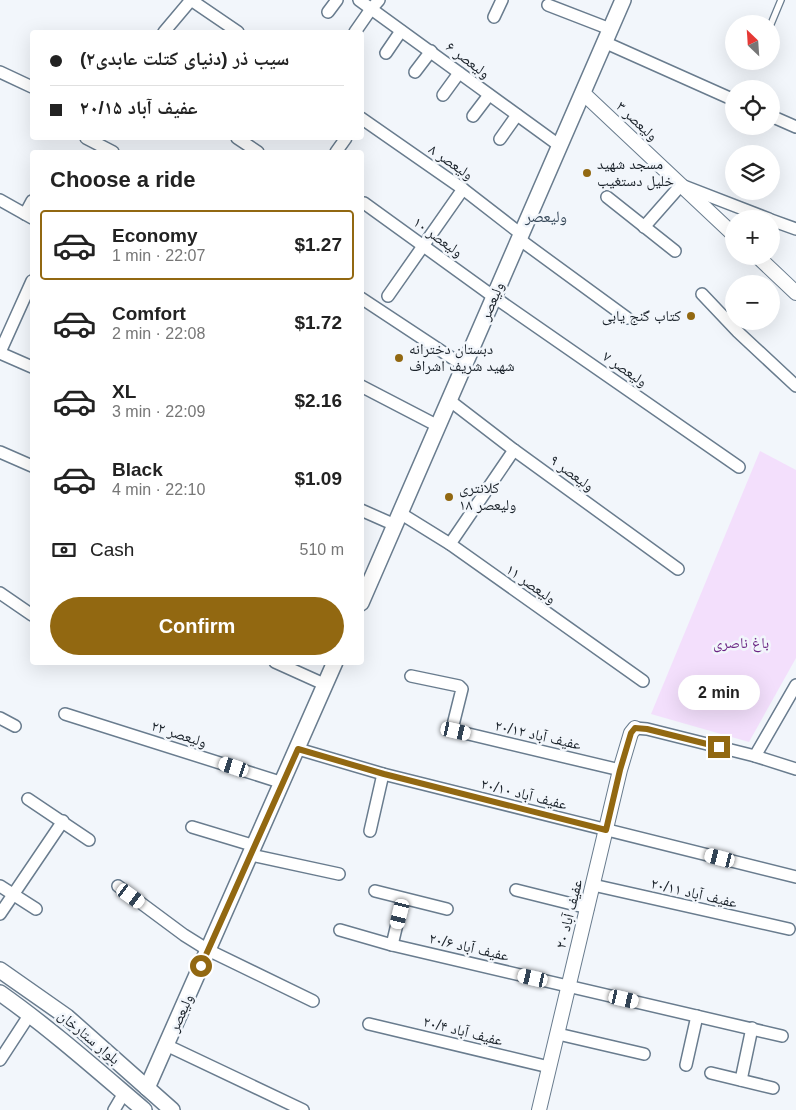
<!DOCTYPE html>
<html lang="en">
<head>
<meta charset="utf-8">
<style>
	:root { --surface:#fff; --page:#f6f6f6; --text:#222; --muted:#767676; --line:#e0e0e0; --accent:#926811 }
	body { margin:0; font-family:Arial,"Noto Naskh Arabic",sans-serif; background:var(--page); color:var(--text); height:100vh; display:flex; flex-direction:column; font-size:19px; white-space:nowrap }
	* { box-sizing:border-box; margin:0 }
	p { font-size:16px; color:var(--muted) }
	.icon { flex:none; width:28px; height:28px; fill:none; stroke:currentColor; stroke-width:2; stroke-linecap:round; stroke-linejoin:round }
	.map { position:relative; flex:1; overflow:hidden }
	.details { position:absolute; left:30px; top:150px; width:334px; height:515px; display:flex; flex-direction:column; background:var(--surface); border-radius:5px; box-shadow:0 5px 20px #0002 }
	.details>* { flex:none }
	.banner { position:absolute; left:30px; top:30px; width:334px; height:110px; border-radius:5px; box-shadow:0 5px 20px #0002; display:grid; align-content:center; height:110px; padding:0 20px; background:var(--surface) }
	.needle { width:32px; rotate:335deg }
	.controls { position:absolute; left:725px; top:15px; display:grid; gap:10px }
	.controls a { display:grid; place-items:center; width:55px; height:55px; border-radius:50%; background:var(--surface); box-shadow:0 5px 20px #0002; font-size:25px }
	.end { position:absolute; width:22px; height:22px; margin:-11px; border:6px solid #926811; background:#fff; box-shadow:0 0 0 2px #fff }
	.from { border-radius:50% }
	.bubble { position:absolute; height:35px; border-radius:18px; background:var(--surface); box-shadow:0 5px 20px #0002; font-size:16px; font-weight:800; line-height:35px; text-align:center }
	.car { position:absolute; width:15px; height:30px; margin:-15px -8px; border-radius:6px; box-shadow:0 0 4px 1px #0007; background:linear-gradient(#fff 24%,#345 0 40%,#fff 0 76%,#345 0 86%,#fff 0) }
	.banner b { display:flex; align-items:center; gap:18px; height:48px; font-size:19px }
	.banner b+b { border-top:1px solid var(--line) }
	.banner i { width:12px; height:12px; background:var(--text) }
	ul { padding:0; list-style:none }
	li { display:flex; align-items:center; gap:15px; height:70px; margin:0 10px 8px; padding:0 10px; border:2px solid transparent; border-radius:5px }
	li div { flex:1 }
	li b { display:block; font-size:19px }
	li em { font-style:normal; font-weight:800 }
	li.active { border-color:var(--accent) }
	li>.icon { width:45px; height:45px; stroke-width:1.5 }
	h2 { padding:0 20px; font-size:22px; line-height:60px }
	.pay { display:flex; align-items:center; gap:12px; height:55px; padding:0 20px; font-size:19px }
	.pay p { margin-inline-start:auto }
	.action { display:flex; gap:10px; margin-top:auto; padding:10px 20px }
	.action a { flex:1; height:58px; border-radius:30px; background:var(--accent); color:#fff; font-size:20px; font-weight:800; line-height:58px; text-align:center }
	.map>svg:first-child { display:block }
	.green { fill:#f3dffc }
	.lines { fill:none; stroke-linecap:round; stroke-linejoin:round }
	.service-casing { stroke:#697c8e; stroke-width:8 }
	.minor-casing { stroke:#697c8e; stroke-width:14 }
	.tertiary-casing { stroke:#697c8e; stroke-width:16 }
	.secondary-casing { stroke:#697c8e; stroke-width:18 }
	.service { stroke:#fff; stroke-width:5.5 }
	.minor { stroke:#fff; stroke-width:11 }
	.tertiary { stroke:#fff; stroke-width:14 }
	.secondary { stroke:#fff; stroke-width:15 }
	.route { stroke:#926811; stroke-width:6 }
	.poi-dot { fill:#926811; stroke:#f2f6fb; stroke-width:2 }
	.labels { text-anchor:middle; stroke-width:5; stroke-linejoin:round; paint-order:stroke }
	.street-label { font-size:15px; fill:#192129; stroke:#f2f6fb }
	.poi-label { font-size:15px; fill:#192129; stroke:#f2f6fb; text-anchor:start }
	.park-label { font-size:15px; fill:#6a2483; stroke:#f2f6fb }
	.neighbourhood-label { font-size:16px; fill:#364859; stroke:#f2f6fb }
</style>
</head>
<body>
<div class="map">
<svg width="796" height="1110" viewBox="0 0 796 1110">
	<rect width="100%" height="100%" fill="#f2f6fb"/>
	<!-- green -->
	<path class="green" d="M760 451 796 470V658L749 742 651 714Z"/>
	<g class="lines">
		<defs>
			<path id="service" d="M771 24 781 0"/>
			<g id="minor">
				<path d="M191 0 238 32"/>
				<path d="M359 0 560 146"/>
				<path d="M548 5 610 29"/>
				<path d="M328 12 337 0"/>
				<path d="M494 17 502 0"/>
				<path d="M164 32 191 0"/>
				<path d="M355 32 371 9 379 0"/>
				<path d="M604 42 734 100"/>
				<path d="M386 53 401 31"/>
				<path d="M0 72 32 87"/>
				<path d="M415 72 431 51"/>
				<path d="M443 95 459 73"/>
				<path d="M473 116 489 95"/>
				<path d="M771 116 796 127"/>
				<path d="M361 118 463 189 521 234"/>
				<path d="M86 138 113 152"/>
				<path d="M237 138 258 152"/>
				<path d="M500 139 517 115"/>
				<path d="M336 152 346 138"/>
				<path d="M607 197 675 251"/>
				<path d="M0 200 32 218"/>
				<path d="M364 203 494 297 739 467"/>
				<path d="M25 214 32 201"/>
				<path d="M771 220 796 229"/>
				<path d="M644 227 681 185 769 219"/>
				<path d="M519 239 627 318"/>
				<path d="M702 294 738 332 796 386"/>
				<path d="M388 296 463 189"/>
				<path d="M361 298 464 366"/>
				<path d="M0 352 32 281"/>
				<path d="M0 353 32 367"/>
				<path d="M361 386 438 426"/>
				<path d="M449 400 514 450 678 569"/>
				<path d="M0 452 32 466"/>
				<path d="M361 510 395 525"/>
				<path d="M400 513 450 544 643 681"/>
				<path d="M450 544 514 450"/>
				<path d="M0 593 32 615"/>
				<path d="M275 662 326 685"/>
				<path d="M411 676 459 686 462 689 453 725V729L456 731 620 770"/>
				<path d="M65 714 283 783"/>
				<path d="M0 718 15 726"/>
				<path d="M635 728 647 729 755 756 796 769"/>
				<path d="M298 749 383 774 796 877"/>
				<path d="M755 756 796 685"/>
				<path d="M28 799 89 840"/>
				<path d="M192 827 255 846"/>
				<path d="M370 831 383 774"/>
				<path d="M251 855 339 874"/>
				<path d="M593 885 789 929"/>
				<path d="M0 886 36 909"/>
				<path d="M118 886 184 935 208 950 313 1001"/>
				<path d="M516 890 588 908"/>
				<path d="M375 891 447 909"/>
				<path d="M0 914 63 821"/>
				<path d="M340 930 392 945 782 1036"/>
				<path d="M392 945 403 899"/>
				<path d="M369 1024 549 1067"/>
				<path d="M558 1034 644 1054"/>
				<path d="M166 1045 303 1110"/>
				<path d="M0 1060 30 1014"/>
				<path d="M686 1065 697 1016"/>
				<path d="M711 1073 773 1088"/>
				<path d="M741 1080 752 1028"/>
				<path d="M114 1110 124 1093"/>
			</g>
			<g id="tertiary">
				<path d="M583 93 734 235"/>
				<path d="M757 256 796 293"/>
				<path d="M539 1110 620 770 631 733 635 728"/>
			</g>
			<g id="secondary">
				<path d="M361 603 623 0"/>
				<path d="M0 970 67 1017 172 1110"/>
				<path d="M0 993C51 1029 97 1070 144 1110"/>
				<path d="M147 1088 335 662"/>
			</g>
		</defs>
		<!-- service casing -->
		<use href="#service" class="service-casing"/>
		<!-- minor casing -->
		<use href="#minor" class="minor-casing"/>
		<!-- tertiary casing -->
		<use href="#tertiary" class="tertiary-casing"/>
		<!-- secondary casing -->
		<use href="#secondary" class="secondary-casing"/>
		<!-- service -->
		<use href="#service" class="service"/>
		<!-- minor -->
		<use href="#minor" class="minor"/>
		<!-- tertiary -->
		<use href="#tertiary" class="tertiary"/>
		<!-- secondary -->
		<use href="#secondary" class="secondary"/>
	</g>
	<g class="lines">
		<!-- route -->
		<path class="route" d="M201 966 298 749 384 774 606 830 620 770 631 733 635 728 647 729 719 747"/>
	</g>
	<!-- markers -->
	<g class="poi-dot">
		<circle cx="587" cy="173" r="5"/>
		<circle cx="691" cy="316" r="5"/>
		<circle cx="399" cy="358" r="5"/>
		<circle cx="449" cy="497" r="5"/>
	</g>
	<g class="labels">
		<!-- street labels -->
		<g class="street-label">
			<text transform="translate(468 60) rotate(37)" y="5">۶ ولیعصر</text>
			<text transform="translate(637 121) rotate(43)" y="5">۳ ولیعصر</text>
			<text transform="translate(451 162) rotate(35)" y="5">۸ ولیعصر</text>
			<text transform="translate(438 237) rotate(36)" y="5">۱۰ ولیعصر</text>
			<text transform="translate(492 301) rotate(-67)" y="5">ولیعصر</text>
			<text transform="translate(625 369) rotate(35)" y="5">۷ ولیعصر</text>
			<text transform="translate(572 473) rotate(36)" y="5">۹ ولیعصر</text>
			<text transform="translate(531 584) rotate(35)" y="5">۱۱ ولیعصر</text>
			<text transform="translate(179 734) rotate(18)" y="5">۲۲ ولیعصر</text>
			<text transform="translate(538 735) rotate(13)" y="5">عفیف آباد ۲۰/۱۲</text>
			<text transform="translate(524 794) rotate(14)" y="5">عفیف آباد ۲۰/۱۰</text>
			<text transform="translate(694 893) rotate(13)" y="5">عفیف آباد ۲۰/۱۱</text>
			<text transform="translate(569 914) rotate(-76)" y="5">عفیف آباد ۲۰</text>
			<text transform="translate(469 947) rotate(13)" y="5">عفیف آباد ۲۰/۶</text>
			<text transform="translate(181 1013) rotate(-66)" y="5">ولیعصر</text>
			<text transform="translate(463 1031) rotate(14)" y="5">عفیف آباد ۲۰/۴</text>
			<text transform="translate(89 1037) rotate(40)" y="5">بلوار ستارخان</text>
		</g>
		<!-- poi labels -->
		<g class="poi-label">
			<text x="597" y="169">مسجد شهید<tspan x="597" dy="17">خلیل دستغیب</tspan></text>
			<text x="681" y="321" text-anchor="end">کتاب گنج یابی</text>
			<text x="409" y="354">دبستان دخترانه<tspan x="409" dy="17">شهید شریف اشراف</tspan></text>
			<text x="459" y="493">کلانتری<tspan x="459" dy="17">۱۸ ولیعصر</tspan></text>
		</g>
		<!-- park labels -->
		<g class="park-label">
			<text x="741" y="648">باغ ناصری</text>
		</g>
		<!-- neighbourhood labels -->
		<g class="neighbourhood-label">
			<text x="546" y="222">ولیعصر</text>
		</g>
	</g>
</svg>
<div class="controls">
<a><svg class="needle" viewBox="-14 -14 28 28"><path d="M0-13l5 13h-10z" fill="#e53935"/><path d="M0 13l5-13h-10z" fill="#767676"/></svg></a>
<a><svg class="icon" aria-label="locate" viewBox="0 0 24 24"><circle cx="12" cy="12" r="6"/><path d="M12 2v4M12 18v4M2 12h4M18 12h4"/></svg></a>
<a><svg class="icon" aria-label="layers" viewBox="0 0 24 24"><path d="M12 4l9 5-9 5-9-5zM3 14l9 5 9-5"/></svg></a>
<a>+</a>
<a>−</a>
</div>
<i class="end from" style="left:201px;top:966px"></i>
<i class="end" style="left:719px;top:747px"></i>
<div class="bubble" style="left:678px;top:675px;width:82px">2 min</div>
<i class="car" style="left:456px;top:731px;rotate:103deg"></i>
<i class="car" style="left:234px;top:767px;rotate:288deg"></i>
<i class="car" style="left:720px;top:858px;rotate:284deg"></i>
<i class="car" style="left:131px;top:896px;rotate:126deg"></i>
<i class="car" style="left:400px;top:914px;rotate:194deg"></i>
<i class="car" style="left:533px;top:978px;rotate:283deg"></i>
<i class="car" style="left:624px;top:999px;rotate:103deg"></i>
<div class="banner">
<b><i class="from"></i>سیب ذر (دنیای کتلت عابدی۲)</b>
<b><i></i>عفیف آباد ۲۰/۱۵</b>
</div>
<section class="details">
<h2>Choose a ride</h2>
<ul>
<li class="active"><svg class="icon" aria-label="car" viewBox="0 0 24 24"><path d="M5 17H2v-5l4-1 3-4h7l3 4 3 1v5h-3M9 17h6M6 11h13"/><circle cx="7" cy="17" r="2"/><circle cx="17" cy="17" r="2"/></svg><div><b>Economy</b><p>1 min · 22:07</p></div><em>$1.27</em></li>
<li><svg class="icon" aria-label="car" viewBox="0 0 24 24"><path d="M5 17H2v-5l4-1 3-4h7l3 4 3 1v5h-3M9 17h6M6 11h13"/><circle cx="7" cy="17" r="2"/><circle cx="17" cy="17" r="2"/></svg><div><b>Comfort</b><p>2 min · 22:08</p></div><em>$1.72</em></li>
<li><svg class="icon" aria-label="car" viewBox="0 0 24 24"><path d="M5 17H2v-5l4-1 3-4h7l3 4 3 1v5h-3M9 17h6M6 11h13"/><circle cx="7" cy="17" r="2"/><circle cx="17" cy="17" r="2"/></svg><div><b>XL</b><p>3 min · 22:09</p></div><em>$2.16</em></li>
<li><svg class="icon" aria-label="car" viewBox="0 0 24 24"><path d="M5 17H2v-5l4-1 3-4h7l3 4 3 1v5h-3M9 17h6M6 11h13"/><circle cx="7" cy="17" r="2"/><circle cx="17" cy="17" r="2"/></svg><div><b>Black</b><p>4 min · 22:10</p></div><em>$1.09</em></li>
</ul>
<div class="pay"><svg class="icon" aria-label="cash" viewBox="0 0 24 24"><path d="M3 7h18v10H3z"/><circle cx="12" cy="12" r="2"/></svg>Cash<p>510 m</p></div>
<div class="action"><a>Confirm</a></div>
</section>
</div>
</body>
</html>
